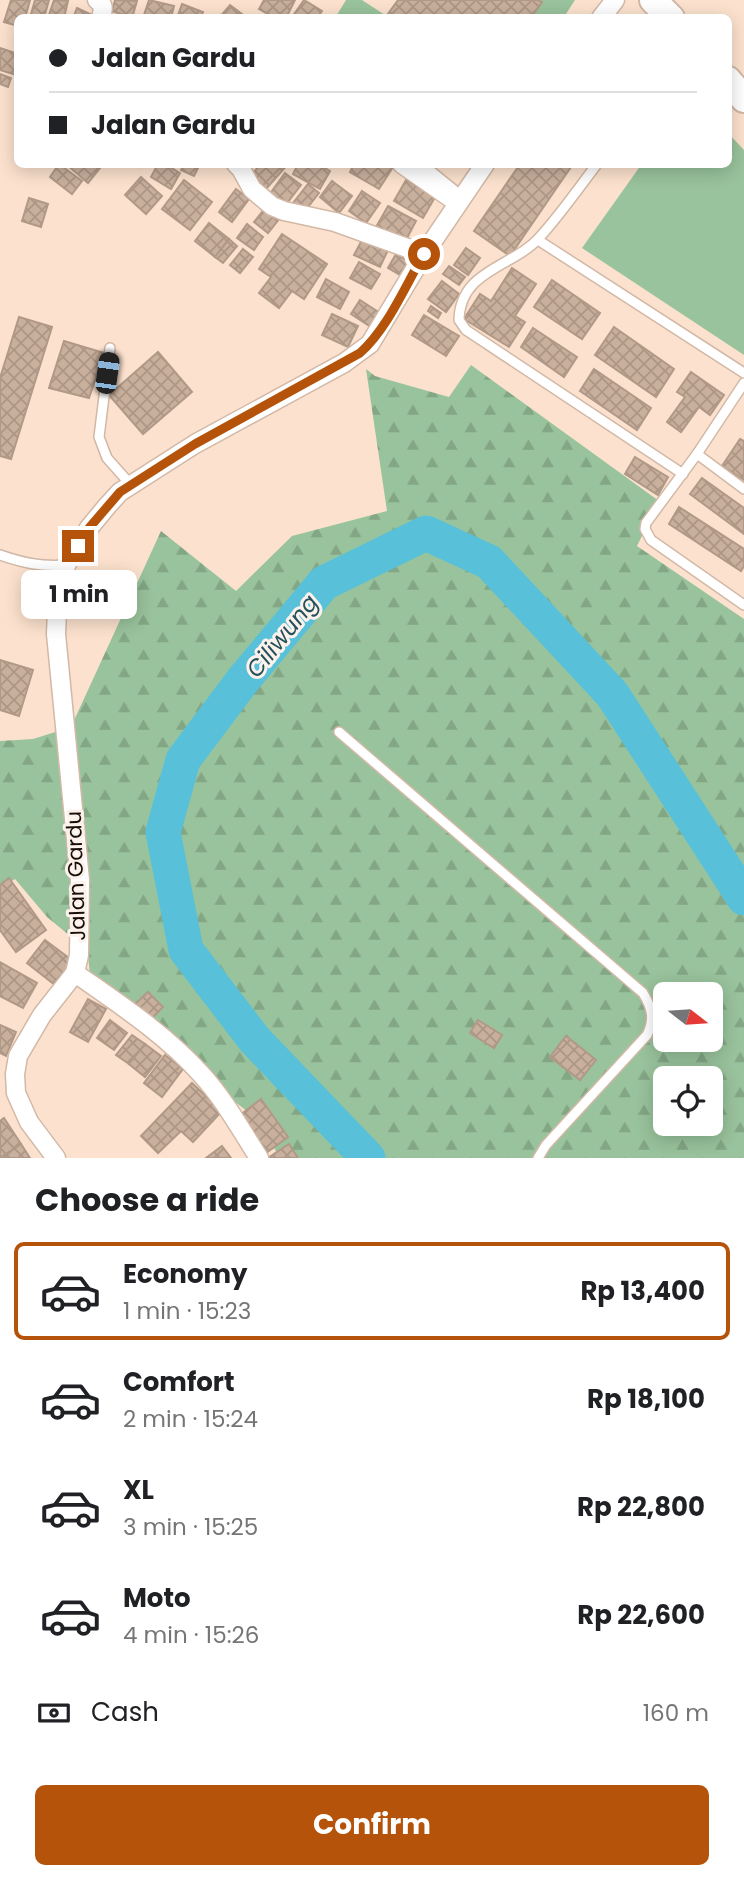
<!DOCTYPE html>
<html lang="en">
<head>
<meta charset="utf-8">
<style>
	:root { --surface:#fff; --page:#f6f6f6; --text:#202124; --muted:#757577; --line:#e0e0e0; --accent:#b45309 }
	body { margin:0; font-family:Poppins,sans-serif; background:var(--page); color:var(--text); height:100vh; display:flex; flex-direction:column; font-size:26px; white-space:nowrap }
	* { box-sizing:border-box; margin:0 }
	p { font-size:23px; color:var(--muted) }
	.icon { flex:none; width:38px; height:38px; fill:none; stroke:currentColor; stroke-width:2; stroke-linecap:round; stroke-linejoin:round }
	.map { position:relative; height:1158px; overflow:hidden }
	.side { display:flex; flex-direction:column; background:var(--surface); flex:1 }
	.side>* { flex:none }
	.guide { position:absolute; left:14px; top:14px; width:718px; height:154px; border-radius:10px; box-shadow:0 4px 18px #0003; display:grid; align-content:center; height:154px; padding:0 35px; background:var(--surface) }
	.needle { width:46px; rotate:107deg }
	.buttons { position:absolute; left:653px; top:982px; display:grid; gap:14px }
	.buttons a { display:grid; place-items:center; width:70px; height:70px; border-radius:10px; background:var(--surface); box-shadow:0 4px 18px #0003; font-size:35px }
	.end { position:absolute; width:32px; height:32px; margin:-16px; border:9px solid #b45309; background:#fff; box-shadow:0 0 0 4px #fff }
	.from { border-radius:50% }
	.bubble { position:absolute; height:49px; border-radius:10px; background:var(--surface); box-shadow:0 4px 18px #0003; font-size:23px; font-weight:700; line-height:49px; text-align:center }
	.car { position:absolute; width:21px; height:42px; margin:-21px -10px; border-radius:9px; box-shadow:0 0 5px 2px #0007; background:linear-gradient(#222 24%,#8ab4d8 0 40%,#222 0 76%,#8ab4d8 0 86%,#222 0) }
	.guide b { display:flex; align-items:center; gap:24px; height:66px; font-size:26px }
	.guide b+b { border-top:2px solid var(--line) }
	.guide i { width:18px; height:18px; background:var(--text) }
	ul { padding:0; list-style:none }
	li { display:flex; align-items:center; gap:21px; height:98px; margin:0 14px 10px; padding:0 21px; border:4px solid transparent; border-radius:10px }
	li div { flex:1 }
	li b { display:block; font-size:26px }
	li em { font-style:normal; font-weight:700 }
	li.current { border-color:var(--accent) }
	li>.icon { width:63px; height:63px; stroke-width:1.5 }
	h2 { padding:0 35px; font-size:32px; line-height:84px }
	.pay { display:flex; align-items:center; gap:18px; height:77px; padding:0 35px; font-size:26px }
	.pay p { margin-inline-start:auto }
	.cta { display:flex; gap:14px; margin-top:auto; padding:14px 35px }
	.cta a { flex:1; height:80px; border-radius:10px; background:var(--accent); color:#fff; font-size:28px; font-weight:700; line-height:80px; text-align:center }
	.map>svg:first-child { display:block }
	.green { fill:#99c39c }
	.forest { fill:url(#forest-firs); fill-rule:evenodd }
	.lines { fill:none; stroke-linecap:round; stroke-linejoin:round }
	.river { stroke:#58c1d9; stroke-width:35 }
	.building { fill:url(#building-cross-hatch); stroke:#b19987; stroke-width:2 }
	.lane-casing { stroke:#d2b8a6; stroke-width:12 }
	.street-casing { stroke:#d2b8a6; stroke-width:21 }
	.secondary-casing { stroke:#d2b8a6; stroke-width:30 }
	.lane { stroke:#fff; stroke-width:9 }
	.street { stroke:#fff; stroke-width:18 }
	.secondary { stroke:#fff; stroke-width:26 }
	.route { stroke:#b45309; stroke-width:9 }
	.labels { text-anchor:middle; stroke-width:6; stroke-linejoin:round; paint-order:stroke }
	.street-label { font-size:21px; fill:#170e08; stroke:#fdf2eb }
	.water-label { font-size:23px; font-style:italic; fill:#23515c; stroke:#fdf2eb }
</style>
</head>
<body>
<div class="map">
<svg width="744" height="1158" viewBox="0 0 744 1158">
	<defs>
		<pattern id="forest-firs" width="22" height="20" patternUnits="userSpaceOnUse" patternTransform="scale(1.75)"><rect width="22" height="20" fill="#99c39c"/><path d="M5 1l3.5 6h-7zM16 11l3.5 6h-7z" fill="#83a685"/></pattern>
		<pattern id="building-cross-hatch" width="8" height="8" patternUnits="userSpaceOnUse" patternTransform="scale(1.75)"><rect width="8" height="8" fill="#c9b09d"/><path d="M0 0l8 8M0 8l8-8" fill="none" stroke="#ac9686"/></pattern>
	</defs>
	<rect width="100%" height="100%" fill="#fce2ce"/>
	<!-- green -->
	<g class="green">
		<path d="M346 0H362L388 17 335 18Z"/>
		<path d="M408 0H575L564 17 396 18Z"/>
		<path d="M728 133 744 150V355L582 248 641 165 728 164Z"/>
	</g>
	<!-- forest -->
	<path class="forest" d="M471 365 659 501 637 546 744 619V1158H279L263 1124 92 988 87 950 47 917 15 879 0 888V741L33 739 71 727 161 531 236 591 292 536 387 511 366 369 375 376 449 397ZM665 994H710V1040H665ZM665 1078H710V1124H665Z"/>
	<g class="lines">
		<!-- river -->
		<path class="river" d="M368 1158 254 1039 186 950 163 832 183 760 243 680 324 583 426 533 489 562 612 694 744 898"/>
	</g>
	<!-- building -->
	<g class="building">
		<path d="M11 0H30L25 18H18V26L4 22Z"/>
		<path d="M35 0H49L44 18H30Z"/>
		<path d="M54 0 68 1 64 18H48Z"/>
		<path d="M115 0 137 1 132 18 112 11Z"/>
		<path d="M149 0 174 6 171 18H143Z"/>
		<path d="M264 0H295L286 18H269L270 15 259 9Z"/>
		<path d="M304 0 322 11 317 18 292 17Z"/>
		<path d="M398 0H537L542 2 531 18H385Z"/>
		<path d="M182 4 203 12 201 18H177Z"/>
		<path d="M230 5 246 17V18H219Z"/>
		<path d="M77 8 98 18H73Z"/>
		<path d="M0 48 18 54 16 75 0 70Z"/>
		<path d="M0 74 11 78 8 87 0 84Z"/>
		<path d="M59 164 82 181 72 194 50 177Z"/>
		<path d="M66 164H96L100 168 88 183Z"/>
		<path d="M158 164H165L180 173 171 189 151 177Z"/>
		<path d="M184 164H200L194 176 181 170Z"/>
		<path d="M261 164H288L266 189 251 175Z"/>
		<path d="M298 164H318L330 171 320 189 293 174Z"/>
		<path d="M354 164H389L393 167 379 189 350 172Z"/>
		<path d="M520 164H573L510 256 474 231Z"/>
		<path d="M285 173 301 185 284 207 269 195Z"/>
		<path d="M141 177 162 196 146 214 125 195Z"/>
		<path d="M184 180 212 202 190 230 162 209Z"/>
		<path d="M406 180 435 197 423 218 394 201Z"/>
		<path d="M332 181 352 196 339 213 320 197Z"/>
		<path d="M308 184 319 193 304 212 293 203Z"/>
		<path d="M236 189 249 199 232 222 219 212Z"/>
		<path d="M362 191 380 203 366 223 349 211Z"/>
		<path d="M29 198 48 204 41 227 22 221Z"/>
		<path d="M388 206 416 221 405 242 376 227Z"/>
		<path d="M266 207 280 218 268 233 254 222Z"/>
		<path d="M209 223 229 239 215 257 195 241Z"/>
		<path d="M247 224 263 237 254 250 237 238Z"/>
		<path d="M282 234 327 264 304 299 292 291 279 308 259 293 271 277 259 269Z"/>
		<path d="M363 238 388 250 380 267 354 255Z"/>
		<path d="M229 239 237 246 223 263 215 257Z"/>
		<path d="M466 248 480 258 468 275 454 265Z"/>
		<path d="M243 249 253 257 240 273 230 265Z"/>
		<path d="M396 254 415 264 407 279 388 268Z"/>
		<path d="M359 262 380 274 371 289 350 278Z"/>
		<path d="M449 266 465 277 459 285 443 274Z"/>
		<path d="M512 268 536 284 515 316 525 322 509 347 464 319 480 294 491 301Z"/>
		<path d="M326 279 349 292 340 309 317 297Z"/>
		<path d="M552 280 600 313 582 339 534 307Z"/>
		<path d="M442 281 459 294 446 312 428 299Z"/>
		<path d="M360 300 380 313 371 327 351 314Z"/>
		<path d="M431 306 441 313 438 318 428 311Z"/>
		<path d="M332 314 358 326 348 347 322 335Z"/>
		<path d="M424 315 459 336 446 356 412 335Z"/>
		<path d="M19 317 52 327 11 459 0 456V378Z"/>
		<path d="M614 327 674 369 656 397 595 355Z"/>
		<path d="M533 328 577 357 564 377 521 347Z"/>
		<path d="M64 341 104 353 89 398 49 388Z"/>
		<path d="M158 352 192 392 143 434 109 395Z"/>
		<path d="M594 369 651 408 637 430 580 391Z"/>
		<path d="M691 372 724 395 710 415 699 407 681 432 667 422 685 397 677 392Z"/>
		<path d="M740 439 744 441V480L722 466Z"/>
		<path d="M635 457 668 477 658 495 625 474Z"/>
		<path d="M702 478 744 508V534L690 494Z"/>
		<path d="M679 507 744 549V566L741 571 669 524Z"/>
		<path d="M0 660 33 670 19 716 0 710Z"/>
		<path d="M9 878 46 930 16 952 0 930V885Z"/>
		<path d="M45 940 73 961 55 985 27 963Z"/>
		<path d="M0 962 37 983 23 1008 0 996Z"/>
		<path d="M148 992 163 1007 148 1022 133 1006Z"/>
		<path d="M88 999 106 1009 88 1042 70 1032Z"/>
		<path d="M110 1020 127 1033 114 1050 97 1038Z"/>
		<path d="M478 1020 502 1035 494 1048 470 1033Z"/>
		<path d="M0 1025 16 1032 6 1056 0 1053Z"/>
		<path d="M132 1035 145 1044 129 1064 116 1055Z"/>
		<path d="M566 1036 596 1060 580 1080 550 1057Z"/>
		<path d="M145 1044 161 1056 145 1077 129 1064Z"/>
		<path d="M165 1055 183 1069 162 1097 144 1083Z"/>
		<path d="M192 1083 222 1111 193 1142 181 1131 158 1153 141 1136Z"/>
		<path d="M261 1099 288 1137 266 1153 239 1116Z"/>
		<path d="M4 1118 21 1144 0 1158V1121Z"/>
		<path d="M21 1144 30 1158H1Z"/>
		<path d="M289 1144 298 1158H268Z"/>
		<path d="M222 1146 231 1158H206Z"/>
	</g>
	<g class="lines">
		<defs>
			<g id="lane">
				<path d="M422 164 459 194"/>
				<path d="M597 164C578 189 560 215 539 238 513 267 460 270 459 320L466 330 683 474"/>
				<path d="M538 240 744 373"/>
				<path d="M110 348 99 437 107 458 131 485"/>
				<path d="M744 383 697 454 646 523 645 529 651 540 744 605"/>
				<path d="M697 454 744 489"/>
				<path d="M0 555C23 563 42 567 66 565"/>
				<path d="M339 732 643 993C652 1008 655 1019 647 1035L546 1145 538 1158"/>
			</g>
			<g id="street">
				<path d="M97 0C105 5 103 10 101 18"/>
				<path d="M601 18 615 0"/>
				<path d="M236 164 241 169 252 189 272 206 284 211 335 222 424 254"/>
				<path d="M402 164 458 203"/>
				<path d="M75 973C119 1004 165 1034 201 1074 224 1099 241 1130 259 1158"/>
				<path d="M56 1158 29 1122 16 1093 15 1074 18 1056 42 1015 75 973 79 955 80 880 56 634 57 611 66 565 89 528 108 505 120 492 195 444 344 363 370 344 424 254 485 164"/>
			</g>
			<g id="secondary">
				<path d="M653 0 671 18"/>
				<path d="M728 80 744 99"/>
			</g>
		</defs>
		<!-- lane casing -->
		<use href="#lane" class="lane-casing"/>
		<!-- street casing -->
		<use href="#street" class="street-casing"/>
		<!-- secondary casing -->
		<use href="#secondary" class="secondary-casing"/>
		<!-- lane -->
		<use href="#lane" class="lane"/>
		<!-- street -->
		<use href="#street" class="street"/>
		<!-- secondary -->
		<use href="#secondary" class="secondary"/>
	</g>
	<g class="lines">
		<!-- route -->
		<path class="route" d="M78 546 89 528 120 492 195 444 360 353C388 328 405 286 424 254"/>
	</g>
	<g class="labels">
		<!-- street labels -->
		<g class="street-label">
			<text transform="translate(76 876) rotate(-92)" y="7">Jalan Gardu</text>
		</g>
		<!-- water labels -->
		<g class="water-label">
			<text transform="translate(282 636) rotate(-51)" y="8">Ciliwung</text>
		</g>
	</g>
</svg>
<div class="buttons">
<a><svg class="needle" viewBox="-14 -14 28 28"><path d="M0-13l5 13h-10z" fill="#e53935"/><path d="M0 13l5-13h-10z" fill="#757577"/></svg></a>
<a><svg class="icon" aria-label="locate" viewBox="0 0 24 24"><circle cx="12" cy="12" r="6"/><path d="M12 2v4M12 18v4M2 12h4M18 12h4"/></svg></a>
</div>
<i class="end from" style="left:424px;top:254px"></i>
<i class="end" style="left:78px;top:546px"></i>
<div class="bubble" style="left:21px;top:570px;width:116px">1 min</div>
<i class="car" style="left:107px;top:373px;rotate:8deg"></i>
<div class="guide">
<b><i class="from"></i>Jalan Gardu</b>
<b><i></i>Jalan Gardu</b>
</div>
</div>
<section class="side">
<h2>Choose a ride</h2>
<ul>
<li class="current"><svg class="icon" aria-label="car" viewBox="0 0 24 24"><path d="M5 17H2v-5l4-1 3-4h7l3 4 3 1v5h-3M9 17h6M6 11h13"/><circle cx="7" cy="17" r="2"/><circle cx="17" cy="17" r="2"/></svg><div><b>Economy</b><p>1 min · 15:23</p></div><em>Rp 13,400</em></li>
<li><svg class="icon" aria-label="car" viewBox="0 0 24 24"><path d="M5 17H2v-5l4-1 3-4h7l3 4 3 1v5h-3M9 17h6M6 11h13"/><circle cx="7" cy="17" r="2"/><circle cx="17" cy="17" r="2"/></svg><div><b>Comfort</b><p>2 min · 15:24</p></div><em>Rp 18,100</em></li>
<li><svg class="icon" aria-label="car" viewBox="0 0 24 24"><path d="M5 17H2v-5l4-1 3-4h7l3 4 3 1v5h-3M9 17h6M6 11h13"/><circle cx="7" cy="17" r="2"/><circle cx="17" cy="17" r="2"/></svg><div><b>XL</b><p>3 min · 15:25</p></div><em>Rp 22,800</em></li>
<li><svg class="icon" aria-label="car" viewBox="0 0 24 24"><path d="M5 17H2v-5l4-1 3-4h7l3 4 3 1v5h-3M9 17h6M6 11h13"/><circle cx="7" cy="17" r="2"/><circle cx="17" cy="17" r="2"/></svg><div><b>Moto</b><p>4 min · 15:26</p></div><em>Rp 22,600</em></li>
</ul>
<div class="pay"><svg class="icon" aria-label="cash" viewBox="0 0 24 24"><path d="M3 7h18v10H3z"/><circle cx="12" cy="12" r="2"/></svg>Cash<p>160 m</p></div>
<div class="cta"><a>Confirm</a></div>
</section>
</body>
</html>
